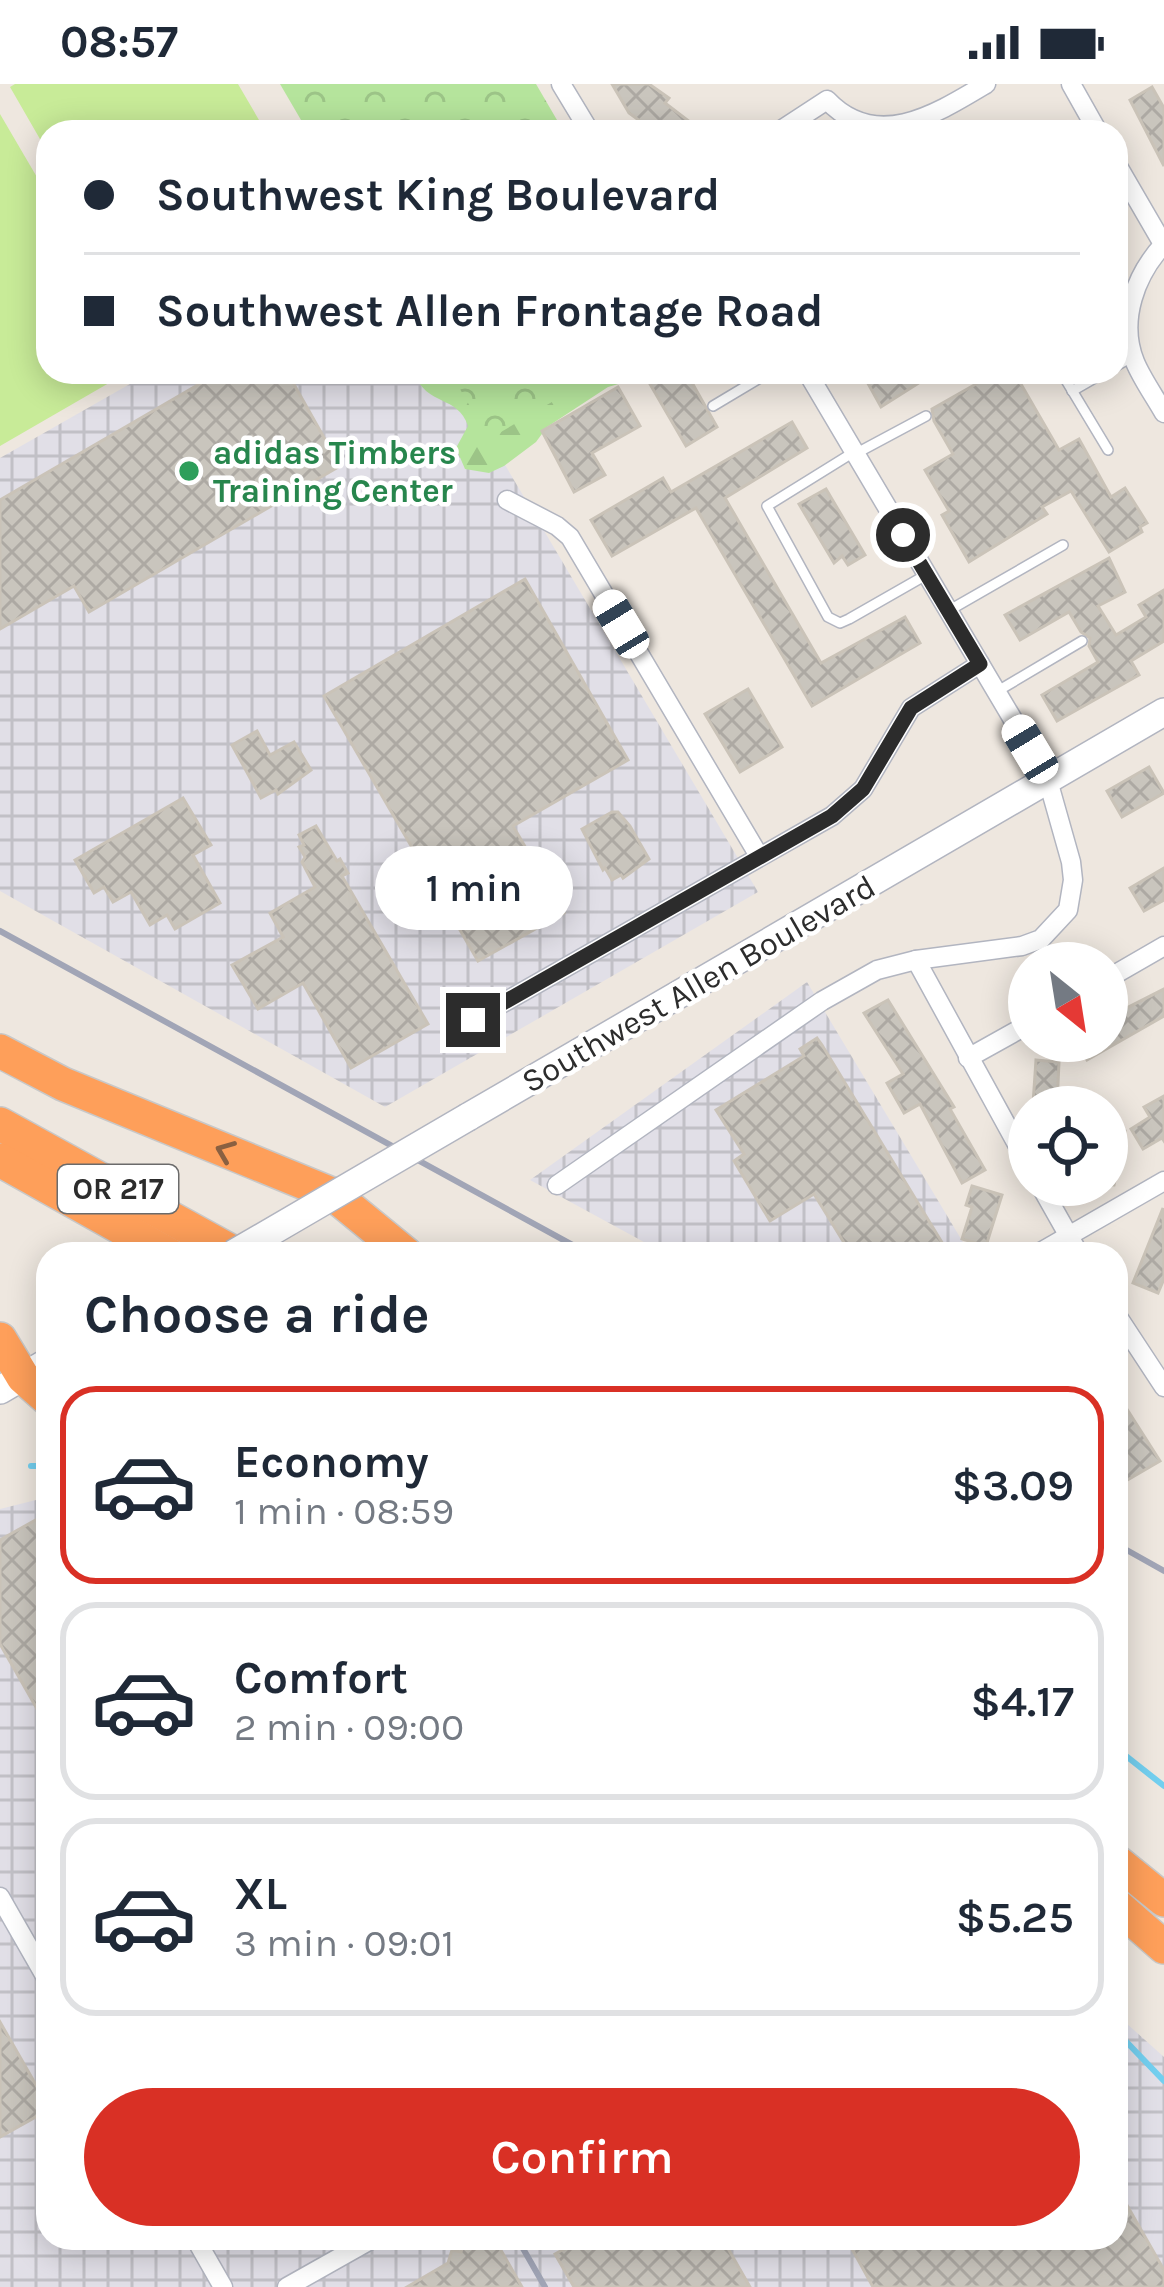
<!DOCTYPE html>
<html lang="en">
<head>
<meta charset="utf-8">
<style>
	:root { --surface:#fff; --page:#f2f2f3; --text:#1f2937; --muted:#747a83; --line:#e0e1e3; --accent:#d93025 }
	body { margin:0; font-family:Karla,sans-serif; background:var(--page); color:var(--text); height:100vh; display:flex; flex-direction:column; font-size:45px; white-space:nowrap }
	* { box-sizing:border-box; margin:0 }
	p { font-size:39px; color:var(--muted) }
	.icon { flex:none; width:66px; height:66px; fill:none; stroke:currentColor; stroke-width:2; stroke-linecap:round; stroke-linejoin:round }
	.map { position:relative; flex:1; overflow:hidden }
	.details { position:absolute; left:36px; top:1158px; width:1092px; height:1008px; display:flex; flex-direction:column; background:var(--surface); border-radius:36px; box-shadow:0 6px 30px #0003 }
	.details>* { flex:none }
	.top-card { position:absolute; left:36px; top:36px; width:1092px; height:264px; border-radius:36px; box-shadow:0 6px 30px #0003; display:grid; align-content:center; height:264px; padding:0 48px; background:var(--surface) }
	.needle { width:78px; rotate:150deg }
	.tools { position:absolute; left:1008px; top:858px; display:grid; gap:24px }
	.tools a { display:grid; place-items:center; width:120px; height:120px; border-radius:50%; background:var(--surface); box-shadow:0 6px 30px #0003; font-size:60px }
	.end { position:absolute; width:54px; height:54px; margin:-27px; border:15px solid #2c2c2c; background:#fff; box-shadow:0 0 0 6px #fff }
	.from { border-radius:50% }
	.bubble { position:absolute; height:84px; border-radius:42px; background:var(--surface); box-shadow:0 6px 30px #0003; font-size:39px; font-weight:600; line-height:84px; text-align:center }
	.car { position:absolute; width:36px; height:72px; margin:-36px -18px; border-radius:15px; box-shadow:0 0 9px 3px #0007; background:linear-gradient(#fff 24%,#345 0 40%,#fff 0 76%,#345 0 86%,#fff 0) }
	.top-card b { display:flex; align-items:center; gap:42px; height:114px; font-size:45px }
	.top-card b+b { border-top:3px solid var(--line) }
	.top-card i { width:30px; height:30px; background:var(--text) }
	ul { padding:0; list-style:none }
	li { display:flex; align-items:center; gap:36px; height:198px; margin:0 24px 18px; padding:0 24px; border:6px solid var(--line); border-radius:36px }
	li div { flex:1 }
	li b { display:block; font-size:45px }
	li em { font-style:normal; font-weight:600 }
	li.selected { border-color:var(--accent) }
	li>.icon { width:108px; height:108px; stroke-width:1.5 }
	h2 { padding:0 48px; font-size:54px; line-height:144px }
	.button { display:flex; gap:24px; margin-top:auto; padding:24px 48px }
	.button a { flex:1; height:138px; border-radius:72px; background:var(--accent); color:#fff; font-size:48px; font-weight:600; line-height:138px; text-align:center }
	.status { display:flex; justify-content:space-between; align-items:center; height:84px; padding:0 60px; background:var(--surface); direction:ltr }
	.status svg { height:33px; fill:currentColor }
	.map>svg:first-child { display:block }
	.industrial { fill:url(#industrial-grid) }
	.forest { fill:url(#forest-firs) }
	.park { fill:url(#park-crowns) }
	.pitch { fill:#c8eb98 }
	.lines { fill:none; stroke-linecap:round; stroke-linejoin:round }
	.stream { stroke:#73cfef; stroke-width:6 }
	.building { fill:url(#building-cross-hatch); stroke:#cac3b8; stroke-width:3 }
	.lane-casing { stroke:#b2b5c0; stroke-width:12 }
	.street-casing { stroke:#b2b5c0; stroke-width:21 }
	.secondary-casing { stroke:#b2b5c0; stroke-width:30 }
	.highway-casing { stroke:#c8c8c8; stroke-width:36 }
	.lane { stroke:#fff; stroke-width:9 }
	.street { stroke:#fff; stroke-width:18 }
	.secondary { stroke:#fff; stroke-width:27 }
	.highway { stroke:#fe9f5a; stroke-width:33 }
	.rail { stroke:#a1a5b6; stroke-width:6 }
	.secondary-bridge-casing { stroke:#b2b5c0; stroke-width:30; stroke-linecap:butt }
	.secondary-bridge { stroke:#fff; stroke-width:27 }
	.oneway { stroke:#8a6041 }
	.route { stroke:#2c2c2c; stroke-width:15 }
	.leisure-dot { fill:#2e9e5b; stroke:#fff; stroke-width:4.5 }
	.labels { text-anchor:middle; stroke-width:9; stroke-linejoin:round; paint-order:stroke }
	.shield { fill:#fff; stroke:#6b6b6b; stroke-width:3 }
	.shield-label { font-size:30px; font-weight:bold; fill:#2c2c2c }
	.leisure-label { font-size:33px; font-weight:bold; fill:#27864d; stroke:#fff; text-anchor:start }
	.street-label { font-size:33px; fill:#2c2c2c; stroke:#fff }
</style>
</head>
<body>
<div class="status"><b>08:57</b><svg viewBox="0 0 49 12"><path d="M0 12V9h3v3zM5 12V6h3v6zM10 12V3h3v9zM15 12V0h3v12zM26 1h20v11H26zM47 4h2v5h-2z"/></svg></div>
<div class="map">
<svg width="1164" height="2203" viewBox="0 0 1164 2203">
	<defs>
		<pattern id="industrial-grid" width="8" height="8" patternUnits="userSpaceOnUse" patternTransform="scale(3)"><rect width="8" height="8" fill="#e1dfe7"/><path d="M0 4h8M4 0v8" fill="none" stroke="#c1c0c6"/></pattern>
		<pattern id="forest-firs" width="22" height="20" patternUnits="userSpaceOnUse" patternTransform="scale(3)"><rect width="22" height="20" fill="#b5e49c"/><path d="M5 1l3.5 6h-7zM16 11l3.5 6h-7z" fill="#9cc487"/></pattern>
		<pattern id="park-crowns" width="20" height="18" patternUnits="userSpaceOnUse" patternTransform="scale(3)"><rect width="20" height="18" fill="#b5e49c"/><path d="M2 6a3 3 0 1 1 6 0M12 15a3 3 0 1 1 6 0" fill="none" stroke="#9cc487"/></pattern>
		<pattern id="building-cross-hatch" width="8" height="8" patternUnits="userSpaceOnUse" patternTransform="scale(3)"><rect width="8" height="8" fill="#c9c5bd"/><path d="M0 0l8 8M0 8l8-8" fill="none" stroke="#ada9a3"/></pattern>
	</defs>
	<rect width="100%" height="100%" fill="#eee7df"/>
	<!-- industrial -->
	<g class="industrial">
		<path d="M151 288H450L758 808 385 1023 0 807V374Z"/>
		<path d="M807 898 970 1170H666L530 1096Z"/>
		<path d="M48 1413V2154H1116V1930L1164 1973V2203H0V1425Z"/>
	</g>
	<!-- forest -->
	<path class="forest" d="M413 288H636L629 297 608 303 547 343 536 358 504 382 489 389 465 385 456 364 468 342C457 310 428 324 413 288Z"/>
	<!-- park -->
	<g class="park">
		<path d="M280 0H536L564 48H308Z"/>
		<path d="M450 288H603L489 355Z"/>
	</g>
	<!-- pitch -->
	<g class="pitch">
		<path d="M15 0H238L266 48H48V69L10 3Z"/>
		<path d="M0 30 48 112V288H128L0 362Z"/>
	</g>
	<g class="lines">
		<!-- stream -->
		<g class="stream">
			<path d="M31 1382H48"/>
			<path d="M1116 1664 1164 1702"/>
			<path d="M1116 1947 1164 1997"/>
		</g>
	</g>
	<!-- building -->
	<g class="building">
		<path d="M612 0H649L669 14 665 19 690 38 683 48H655L629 29Z"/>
		<path d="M1152 3 1164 24V82L1130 16Z"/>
		<path d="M220 288H287L340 382 89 528 74 502 0 545V416Z"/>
		<path d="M643 288H686L717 343 686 362Z"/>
		<path d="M875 288H936L881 323 865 294Z"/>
		<path d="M969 288H1014L1059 366 1079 355 1111 413 1125 404 1147 439 1140 443 1142 448 1109 468 1071 407 1042 423 1047 430 969 478 942 431 949 427 925 386 953 370 934 337 932 325 976 300Z"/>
		<path d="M618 303 640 342 592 369 605 391 574 408 542 347Z"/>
		<path d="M792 338 807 364 725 414 761 476 821 579 905 533 920 559 812 622 696 424 612 472 591 436 663 394 671 408Z"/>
		<path d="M826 405 865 471 848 481 842 472 834 479 799 420Z"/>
		<path d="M1109 474 1125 508 1098 522 1116 551 1146 533 1139 521 1164 506V557L1131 577 1139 591 1057 637 1042 611 1098 578 1089 562 1090 554 1081 548 1069 528 1020 556 1005 531Z"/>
		<path d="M525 495 628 676 513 742 564 829 478 877 324 612Z"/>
		<path d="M748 605 782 663 740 688 705 630Z"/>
		<path d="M257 647 270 671 294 658 311 686 278 710 276 706 261 714 232 661Z"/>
		<path d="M1149 683 1164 709 1122 733 1107 707Z"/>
		<path d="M183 714 211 761 193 771 220 819 175 845 167 831 150 841 131 808 113 818 104 803 94 809 75 776Z"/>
		<path d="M612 728H618L630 742 649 775 623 794 621 791 612 796 605 784 603 786 582 745Z"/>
		<path d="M316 742 337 777 340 775 348 789 342 792 428 940 351 984 303 899 258 925 232 881 283 853 270 829 315 803 302 778 305 773 299 763 304 761 299 751Z"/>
		<path d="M1164 784V816L1144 827 1130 804Z"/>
		<path d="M1164 905V932L1087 976 1076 957H1107V934Z"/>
		<path d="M888 916 954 1023 950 1025 985 1086 962 1099 920 1020 904 1029 887 999 903 990 864 929Z"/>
		<path d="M817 954 822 961 949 1170H851L814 1110 770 1137 734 1077 744 1070 716 1026 804 972 800 965Z"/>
		<path d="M1036 976 1059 978 1057 1021 1033 1020Z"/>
		<path d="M1164 1012V1057L1162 1054 1143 1065 1131 1045 1150 1033 1144 1023Z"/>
		<path d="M1107 1044 1125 1047 1114 1101H1107Z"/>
		<path d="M972 1102 1002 1111 986 1162 962 1155 972 1123 966 1121Z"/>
		<path d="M1163 1124 1164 1195 1158 1209 1133 1199Z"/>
		<path d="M1116 1308 1160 1377 1124 1398 1116 1384Z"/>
		<path d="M48 1429V1644L0 1560V1456Z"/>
		<path d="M0 1938 48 2022V2026L0 2053Z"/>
		<path d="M1116 2102 1164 2186V2203H873L846 2154H1116Z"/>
		<path d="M474 2154H494L522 2203H407L448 2179 452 2166 461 2168 464 2159 472 2162Z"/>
		<path d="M584 2154H722L750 2203H574L555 2170Z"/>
	</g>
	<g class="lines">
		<defs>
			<g id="lane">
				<path d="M1116 282 1133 272"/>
				<path d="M1061 288 1108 366"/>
				<path d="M1072 307 1105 288"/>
				<path d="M713 322 770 288"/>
				<path d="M854 368 767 422 828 533 840 539 849 535 926 491"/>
				<path d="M855 370 926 332"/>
				<path d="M948 527 1063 461"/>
				<path d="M996 608 1082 557"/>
			</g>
			<g id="street">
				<path d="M561 0 590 48"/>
				<path d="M1071 0 1098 48"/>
				<path d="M778 48 827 16C876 68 936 30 986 0"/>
				<path d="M1116 79 1163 160"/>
				<path d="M1164 160C1136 190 1118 236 1135 278 1142 295 1155 313 1164 329"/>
				<path d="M507 416 557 442 570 453 759 772"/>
				<path d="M916 876 1029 1082"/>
				<path d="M1107 895 1164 862"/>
				<path d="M473 936 832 732 863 705 911 624 980 580"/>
				<path d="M968 974 1029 940"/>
				<path d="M557 1101 822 917 877 886 916 876 1022 862 1041 855 1068 826 1073 796 1071 778 1047 693 807 288"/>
				<path d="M1040 1101 1079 1170"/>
				<path d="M1037 1170 1164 1097"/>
				<path d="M1116 1230 1164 1303"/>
				<path d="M0 1813 48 1897"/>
				<path d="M195 2154 223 2203"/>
				<path d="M287 2203 374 2154"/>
			</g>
			<g id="secondary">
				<path d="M468 1033 1164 628"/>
				<path d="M0 1306 48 1278"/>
			</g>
			<g id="highway">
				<path d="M0 967 63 1000 334 1111 406 1170"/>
				<path d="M0 1040 236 1170"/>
				<path d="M0 1076 168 1170"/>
				<path d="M0 1255 23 1293 48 1315"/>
				<path d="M1116 1777 1164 1816"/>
				<path d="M1116 1821 1164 1863"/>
			</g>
		</defs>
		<!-- lane casing -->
		<use href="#lane" class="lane-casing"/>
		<!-- street casing -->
		<use href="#street" class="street-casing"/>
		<!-- secondary casing -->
		<use href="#secondary" class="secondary-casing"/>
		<!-- highway casing -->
		<use href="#highway" class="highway-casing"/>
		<!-- lane -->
		<use href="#lane" class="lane"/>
		<!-- street -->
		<use href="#street" class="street"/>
		<!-- secondary -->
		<use href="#secondary" class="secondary"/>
		<!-- highway -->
		<use href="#highway" class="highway"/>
		<!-- rail -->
		<g class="rail">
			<path d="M0 847 589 1170"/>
			<path d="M1116 1460 1164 1487"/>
			<path d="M517 2154 545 2203"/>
		</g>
		<defs>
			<path id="secondary-bridge" d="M233 1170 468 1033"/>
		</defs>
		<!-- secondary-bridge casing -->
		<use href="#secondary-bridge" class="secondary-bridge-casing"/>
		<!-- secondary-bridge -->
		<use href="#secondary-bridge" class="secondary-bridge"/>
	</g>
	<!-- one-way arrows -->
	<defs><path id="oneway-chevron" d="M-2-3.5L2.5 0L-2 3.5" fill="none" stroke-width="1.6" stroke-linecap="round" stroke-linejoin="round" transform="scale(3)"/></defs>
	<use class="oneway" href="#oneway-chevron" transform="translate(225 1067) rotate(-158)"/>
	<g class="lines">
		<!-- route -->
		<path class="route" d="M473 936 832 732 863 705 911 624 980 580 903 451"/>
	</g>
	<!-- markers -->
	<circle class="leisure-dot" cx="189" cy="387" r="12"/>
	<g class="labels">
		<!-- shield labels -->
		<rect class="shield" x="58" y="1081" width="120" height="48" rx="9"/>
		<g class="shield-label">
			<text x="118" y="1115">OR 217</text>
		</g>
		<!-- leisure labels -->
		<g class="leisure-label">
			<text x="213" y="380">adidas Timbers<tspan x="213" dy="38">Training Center</tspan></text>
		</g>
		<!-- street labels -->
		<g class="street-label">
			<text transform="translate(698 899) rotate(-30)" y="12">Southwest Allen Boulevard</text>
		</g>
	</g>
</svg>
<div class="tools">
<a><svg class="needle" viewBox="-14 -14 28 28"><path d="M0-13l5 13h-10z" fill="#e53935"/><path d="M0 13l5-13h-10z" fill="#747a83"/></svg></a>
<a><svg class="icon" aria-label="locate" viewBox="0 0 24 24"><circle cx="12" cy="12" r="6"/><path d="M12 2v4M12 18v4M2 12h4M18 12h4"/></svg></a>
</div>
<i class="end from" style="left:903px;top:451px"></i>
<i class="end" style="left:473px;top:936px"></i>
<div class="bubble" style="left:375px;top:762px;width:198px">1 min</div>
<i class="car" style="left:621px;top:540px;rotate:329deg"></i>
<i class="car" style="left:1030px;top:665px;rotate:329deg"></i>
<div class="top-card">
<b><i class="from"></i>Southwest King Boulevard</b>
<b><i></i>Southwest Allen Frontage Road</b>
</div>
<section class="details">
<h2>Choose a ride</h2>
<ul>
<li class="selected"><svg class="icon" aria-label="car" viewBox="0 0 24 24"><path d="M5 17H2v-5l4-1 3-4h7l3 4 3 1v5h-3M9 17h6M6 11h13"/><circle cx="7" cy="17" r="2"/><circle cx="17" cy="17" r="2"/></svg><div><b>Economy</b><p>1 min · 08:59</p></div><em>$3.09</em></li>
<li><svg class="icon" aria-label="car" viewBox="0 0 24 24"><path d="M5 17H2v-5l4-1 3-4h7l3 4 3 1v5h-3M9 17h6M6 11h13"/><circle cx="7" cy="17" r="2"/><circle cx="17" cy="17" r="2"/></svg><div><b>Comfort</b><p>2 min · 09:00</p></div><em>$4.17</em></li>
<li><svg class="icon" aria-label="car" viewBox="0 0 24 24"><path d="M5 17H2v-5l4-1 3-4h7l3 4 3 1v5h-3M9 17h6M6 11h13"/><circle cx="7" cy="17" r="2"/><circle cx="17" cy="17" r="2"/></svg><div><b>XL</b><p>3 min · 09:01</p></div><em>$5.25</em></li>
</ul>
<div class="button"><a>Confirm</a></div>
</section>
</div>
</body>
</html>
